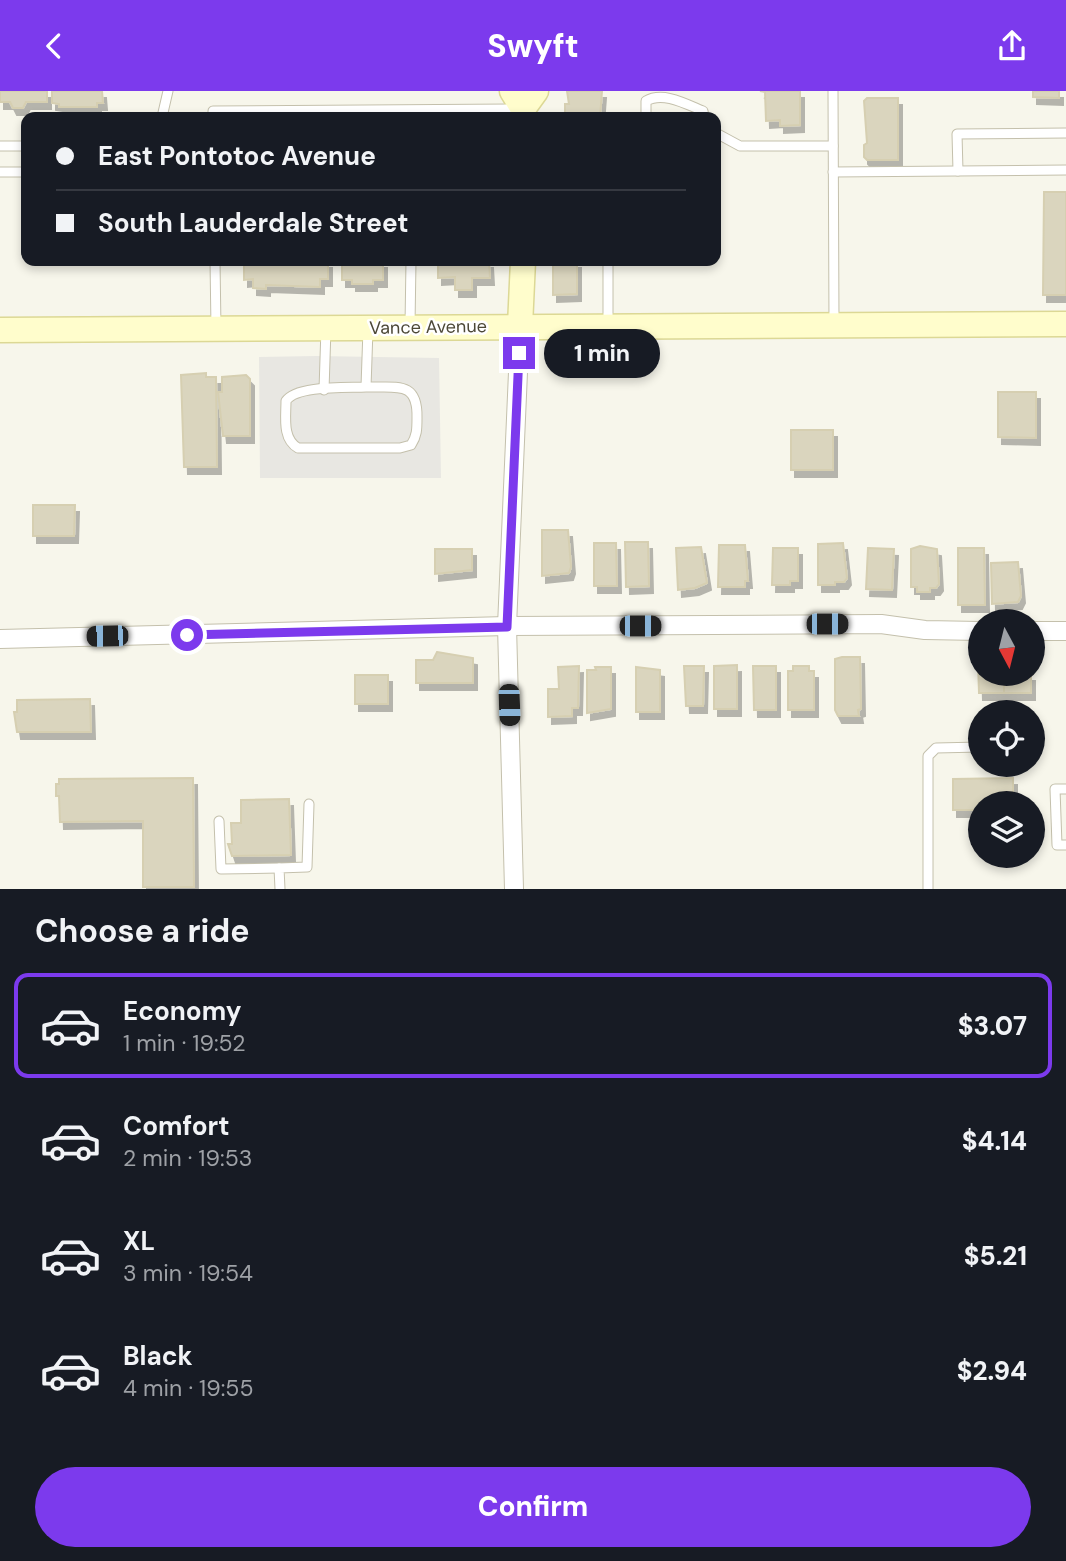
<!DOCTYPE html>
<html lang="en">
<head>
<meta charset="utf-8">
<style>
	:root { --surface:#171b24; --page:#20242c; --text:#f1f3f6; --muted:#9ea1a6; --line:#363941; --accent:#7c3aed }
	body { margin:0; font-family:"DM Sans",sans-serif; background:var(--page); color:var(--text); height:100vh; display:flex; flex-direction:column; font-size:26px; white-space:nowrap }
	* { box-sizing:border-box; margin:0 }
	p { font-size:23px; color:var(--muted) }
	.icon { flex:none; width:38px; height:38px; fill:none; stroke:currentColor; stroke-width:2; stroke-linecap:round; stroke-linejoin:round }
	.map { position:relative; height:798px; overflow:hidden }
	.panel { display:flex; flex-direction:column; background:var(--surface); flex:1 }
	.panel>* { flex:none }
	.hud { position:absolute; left:21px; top:21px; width:700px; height:154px; border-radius:14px; box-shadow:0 4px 10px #0003; display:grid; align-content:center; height:154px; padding:0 35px; background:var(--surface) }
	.needle { width:46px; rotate:173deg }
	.controls { position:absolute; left:968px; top:518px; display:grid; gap:14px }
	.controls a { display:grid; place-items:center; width:77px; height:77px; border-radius:50%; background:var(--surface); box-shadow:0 4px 10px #0003; font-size:35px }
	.end { position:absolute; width:32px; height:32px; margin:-16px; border:9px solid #7c3aed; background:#fff; box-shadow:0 0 0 4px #fff }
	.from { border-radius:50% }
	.bubble { position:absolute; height:49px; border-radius:24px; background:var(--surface); box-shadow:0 4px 10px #0003; font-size:23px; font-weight:800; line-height:49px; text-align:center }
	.car { position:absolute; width:21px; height:42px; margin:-21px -10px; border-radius:9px; box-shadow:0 0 5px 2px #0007; background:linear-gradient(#222 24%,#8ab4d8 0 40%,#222 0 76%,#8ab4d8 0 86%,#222 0) }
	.hud b { display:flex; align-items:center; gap:24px; height:66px; font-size:26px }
	.hud b+b { border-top:2px solid var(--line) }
	.hud i { width:18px; height:18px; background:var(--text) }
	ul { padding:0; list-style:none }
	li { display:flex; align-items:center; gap:21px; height:105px; margin:0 14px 10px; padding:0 21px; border:4px solid transparent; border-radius:14px }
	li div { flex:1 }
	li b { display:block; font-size:26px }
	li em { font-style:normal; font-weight:800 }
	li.on { border-color:var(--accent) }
	li>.icon { width:63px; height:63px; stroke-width:1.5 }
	h2 { padding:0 35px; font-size:32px; line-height:84px }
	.primary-button { display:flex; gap:14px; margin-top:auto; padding:14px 35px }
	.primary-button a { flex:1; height:80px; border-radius:42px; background:var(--accent); color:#fff; font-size:28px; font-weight:800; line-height:80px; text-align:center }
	header { display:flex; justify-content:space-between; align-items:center; height:91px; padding:0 35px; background:var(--accent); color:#fff; font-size:32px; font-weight:800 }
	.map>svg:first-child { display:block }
	.parking { fill:#e8e7e2 }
	.building { fill:#dad5be; stroke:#d6cfb1; stroke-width:2; filter:url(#shadow) }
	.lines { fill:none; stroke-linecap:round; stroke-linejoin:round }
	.lane-casing { stroke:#c4c0ac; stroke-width:11 }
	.street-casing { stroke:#c4c0ac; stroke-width:20 }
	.secondary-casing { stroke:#dcd895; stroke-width:27 }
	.lane { stroke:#fff; stroke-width:9 }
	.street { stroke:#fff; stroke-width:18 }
	.secondary { stroke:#fffdcc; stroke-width:24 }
	.route { stroke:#7c3aed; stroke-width:9 }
	.labels { text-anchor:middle; stroke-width:5; stroke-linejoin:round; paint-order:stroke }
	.street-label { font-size:18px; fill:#4c4837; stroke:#fff }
</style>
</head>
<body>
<header><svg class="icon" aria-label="back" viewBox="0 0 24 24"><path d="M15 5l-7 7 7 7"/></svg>Swyft<svg class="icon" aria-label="share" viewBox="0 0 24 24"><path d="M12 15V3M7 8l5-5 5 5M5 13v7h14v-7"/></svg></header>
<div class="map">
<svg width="1066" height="798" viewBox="0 0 1066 798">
	<defs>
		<filter id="shadow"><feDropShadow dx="4" dy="7" stdDeviation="0" flood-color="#0004"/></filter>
	</defs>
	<rect width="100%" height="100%" fill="#f7f6eb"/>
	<!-- parking -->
	<path class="parking" d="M316 265 439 267 441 387H260L259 266Z"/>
	<!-- building -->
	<g class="building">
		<path d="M0 0H47V11H26L23 17H13L10 11H0Z"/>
		<path d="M52 0H102L103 12H97V16H59V13L52 12Z"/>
		<path d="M567 0H602L600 26 565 25V13H569Z"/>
		<path d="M760 0H800V34L780 35V29L766 30 765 1Z"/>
		<path d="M1033 0H1059V7L1033 6Z"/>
		<path d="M867 7H898V69H867L864 66V54L867 52 864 10Z"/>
		<path d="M487 22V26H394V23Z"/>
		<path d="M1044 101H1066V204H1043Z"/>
		<path d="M244 170H328V188H320V196L266 194V198L253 197V188L244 189Z"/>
		<path d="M342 170H383V189H373V193H352V189H342Z"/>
		<path d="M438 170H489L490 187H472V199H455V186L438 187Z"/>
		<path d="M553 170H577V203L553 204Z"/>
		<path d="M206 282V286H216L217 376H184L181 284Z"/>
		<path d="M246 284 250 288V345H223L218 301H222V286Z"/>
		<path d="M998 301H1036V347L998 346Z"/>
		<rect x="791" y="339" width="42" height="40"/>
		<path d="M33 414H75L74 445H33Z"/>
		<path d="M542 439H568L571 476 569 482 542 485Z"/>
		<path d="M625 451H648L649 495 626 496Z"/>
		<path d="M594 452H616L617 495H594Z"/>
		<path d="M843 452 847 487 844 491H835V494H818V453Z"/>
		<path d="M719 454H745L748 490H745V496H718Z"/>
		<path d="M920 455 937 458 939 493 936 497H930V501H917V496H911V458Z"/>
		<path d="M701 456 707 492 695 497 678 499 676 457Z"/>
		<path d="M773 457H798V490H790V494H772Z"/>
		<path d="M868 457 894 458 892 499 866 498Z"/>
		<path d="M958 457H984L985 514H958Z"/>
		<path d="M435 458H472V479L435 483Z"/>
		<path d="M1018 471 1021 505 1018 511 992 513 991 472Z"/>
		<path d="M437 561 473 567V592H416V569H433Z"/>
		<path d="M842 566H860L861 618 858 619 859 625H838L835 619V568Z"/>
		<path d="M978 572 980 583H1004V602H979Z"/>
		<path d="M737 574V618H714V575Z"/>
		<path d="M579 575 578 617H572V625L548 626V598H559L558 576Z"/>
		<path d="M684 575H704L703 615H686Z"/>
		<path d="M753 575H776V619H754Z"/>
		<path d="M793 575H809V580H814V619H788V580H793Z"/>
		<path d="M595 576H611V618L587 622V579H596Z"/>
		<path d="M636 576 660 579V621H636Z"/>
		<rect x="1004" y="583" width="27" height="19"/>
		<rect x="355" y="584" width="33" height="29"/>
		<path d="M90 608 91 641H17L14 621H17V609Z"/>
		<path d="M193 687 194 796H143V730L60 731 59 705H56V693H59V688Z"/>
		<path d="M1013 687V712H980V719H953V688Z"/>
		<path d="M289 708 291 764 232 765 228 753H232L231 732H241V709Z"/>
	</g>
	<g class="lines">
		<defs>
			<g id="lane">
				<path d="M833 0 834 233"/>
				<path d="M162 26 168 0"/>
				<path d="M213 26V20L521 18"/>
				<path d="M646 26V10C663 0 686 13 703 20L704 26"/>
				<path d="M716 42 740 55H833"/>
				<path d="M0 55H26"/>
				<path d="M958 80 957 43 1066 42"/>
				<path d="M0 81H26"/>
				<path d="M833 81 1066 79"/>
				<path d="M215 170 216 237"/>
				<path d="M608 170V233"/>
				<path d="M410 234 411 170"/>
				<path d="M366 296C348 297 296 294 286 310 286 326 282 348 298 357H400L411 354C417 345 417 338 417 327 418 289 396 297 366 296L368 238"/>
				<path d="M324 299 326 237"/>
				<path d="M1066 698H1055L1057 754H1066"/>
				<path d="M219 730 221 778 279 777"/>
				<path d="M280 798 279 777 307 776 309 713"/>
				<path d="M928 798V665L936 657 980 656"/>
			</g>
			<g id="street">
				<path d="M1032 540H1066"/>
				<path d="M0 548 507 535 881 533 925 539 980 540"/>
				<path d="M514 798 507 535 520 235"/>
			</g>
			<g id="secondary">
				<path d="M512 0 523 18V26"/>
				<path d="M523 18 536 0"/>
				<path d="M520 235 523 170"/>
				<path d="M0 239 1066 233"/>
			</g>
		</defs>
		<!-- lane casing -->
		<use href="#lane" class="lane-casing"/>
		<!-- street casing -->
		<use href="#street" class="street-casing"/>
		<!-- secondary casing -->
		<use href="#secondary" class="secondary-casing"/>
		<!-- lane -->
		<use href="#lane" class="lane"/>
		<!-- street -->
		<use href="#street" class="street"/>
		<!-- secondary -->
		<use href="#secondary" class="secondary"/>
	</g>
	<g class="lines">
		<!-- route -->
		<path class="route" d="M187 544 507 536 519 262"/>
	</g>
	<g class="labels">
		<!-- street labels -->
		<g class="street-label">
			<text transform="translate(428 236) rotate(-1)" y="6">Vance Avenue</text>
		</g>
	</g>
</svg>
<div class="controls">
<a><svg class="needle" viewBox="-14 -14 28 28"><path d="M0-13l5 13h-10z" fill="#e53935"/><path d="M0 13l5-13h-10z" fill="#9ea1a6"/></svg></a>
<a><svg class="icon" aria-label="locate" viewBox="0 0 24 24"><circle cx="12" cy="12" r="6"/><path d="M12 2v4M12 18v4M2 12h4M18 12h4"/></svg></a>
<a><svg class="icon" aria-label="layers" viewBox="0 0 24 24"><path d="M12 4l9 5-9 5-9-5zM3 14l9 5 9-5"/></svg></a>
</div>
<i class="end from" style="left:187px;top:544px"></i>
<i class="end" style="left:519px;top:262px"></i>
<div class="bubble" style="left:544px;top:238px;width:116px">1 min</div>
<i class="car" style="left:827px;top:533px;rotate:90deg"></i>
<i class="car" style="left:640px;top:535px;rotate:90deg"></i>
<i class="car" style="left:107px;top:545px;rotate:269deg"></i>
<i class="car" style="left:509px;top:614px;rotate:178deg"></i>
<div class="hud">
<b><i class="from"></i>East Pontotoc Avenue</b>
<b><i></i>South Lauderdale Street</b>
</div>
</div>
<section class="panel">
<h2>Choose a ride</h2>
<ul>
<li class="on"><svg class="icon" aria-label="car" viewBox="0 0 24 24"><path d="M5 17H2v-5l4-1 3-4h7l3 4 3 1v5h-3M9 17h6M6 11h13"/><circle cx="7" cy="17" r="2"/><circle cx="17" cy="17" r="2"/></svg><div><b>Economy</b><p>1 min · 19:52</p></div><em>$3.07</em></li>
<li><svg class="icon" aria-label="car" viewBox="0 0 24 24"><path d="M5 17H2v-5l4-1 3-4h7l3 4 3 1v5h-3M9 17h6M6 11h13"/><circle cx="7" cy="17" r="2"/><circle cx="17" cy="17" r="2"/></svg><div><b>Comfort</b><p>2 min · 19:53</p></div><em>$4.14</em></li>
<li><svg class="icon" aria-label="car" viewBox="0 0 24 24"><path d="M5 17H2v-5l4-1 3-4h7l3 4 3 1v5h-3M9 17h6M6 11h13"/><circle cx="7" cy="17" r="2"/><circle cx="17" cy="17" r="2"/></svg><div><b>XL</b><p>3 min · 19:54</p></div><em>$5.21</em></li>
<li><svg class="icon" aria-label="car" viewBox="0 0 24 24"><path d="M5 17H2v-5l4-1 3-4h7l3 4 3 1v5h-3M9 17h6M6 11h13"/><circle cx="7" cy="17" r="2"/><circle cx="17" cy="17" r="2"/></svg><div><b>Black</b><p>4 min · 19:55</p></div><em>$2.94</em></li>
</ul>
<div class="primary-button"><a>Confirm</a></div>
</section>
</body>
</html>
